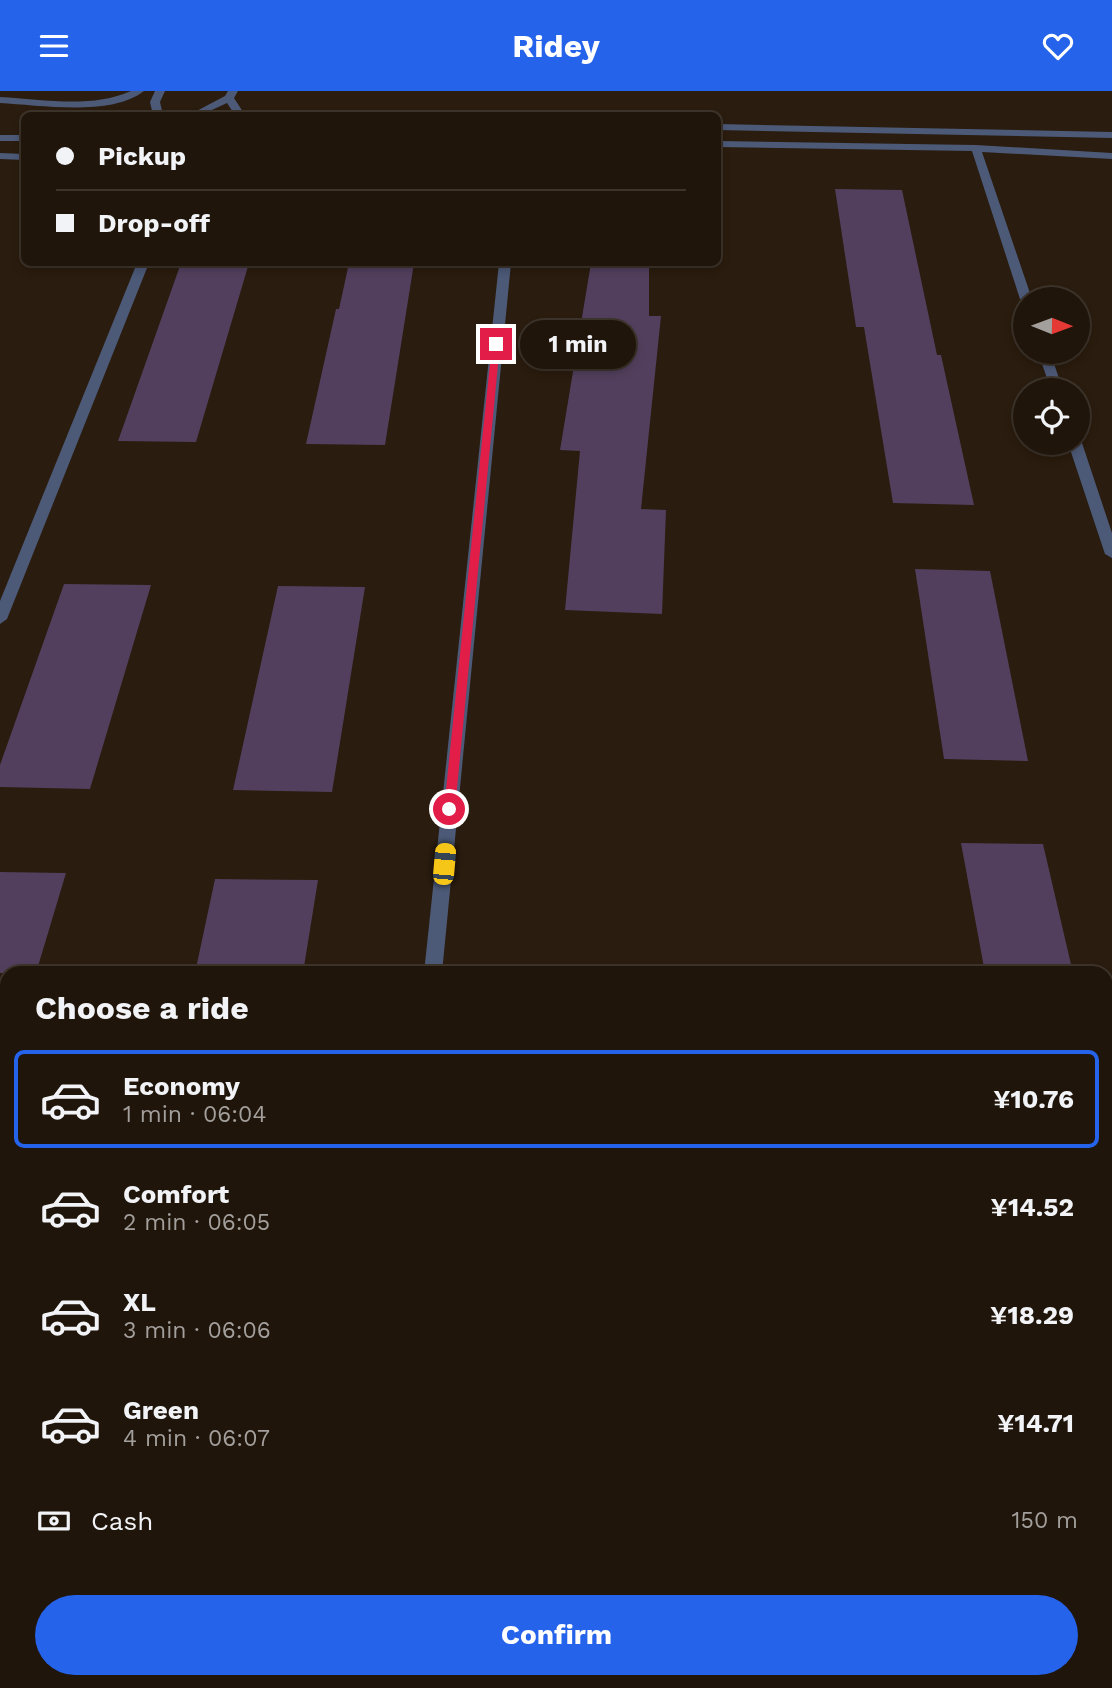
<!DOCTYPE html>
<html lang="en">
<head>
<meta charset="utf-8">
<style>
	:root { --surface:#20150a; --page:#2d2218; --text:#f1f3f6; --muted:#a29f9c; --line:#3d342b; --accent:#2563eb }
	body { margin:0; font-family:"Work Sans",sans-serif; background:var(--page); color:var(--text); height:100vh; display:flex; flex-direction:column; font-size:26px; white-space:nowrap }
	* { box-sizing:border-box; margin:0 }
	p { font-size:23px; color:var(--muted) }
	.icon { flex:none; width:38px; height:38px; fill:none; stroke:currentColor; stroke-width:2; stroke-linecap:round; stroke-linejoin:round }
	.map { position:relative; flex:1; overflow:hidden }
	.sheet { position:absolute; left:0px; top:875px; width:1113px; height:723px; display:flex; flex-direction:column; background:var(--surface); border-radius:21px 21px 0 0; box-shadow:0 4px 10px #0003,0 0 0 2px var(--line) }
	.sheet>* { flex:none }
	.banner { position:absolute; left:21px; top:21px; width:700px; height:154px; border-radius:10px; box-shadow:0 4px 10px #0003,0 0 0 2px var(--line); display:grid; align-content:center; height:154px; padding:0 35px; background:var(--surface) }
	.needle { width:46px; rotate:91deg }
	.buttons { position:absolute; left:1013px; top:196px; display:grid; gap:14px }
	.buttons a { display:grid; place-items:center; width:77px; height:77px; border-radius:50%; background:var(--surface); box-shadow:0 4px 10px #0003,0 0 0 2px var(--line); font-size:35px }
	.end { position:absolute; width:32px; height:32px; margin:-16px; border:9px solid #e11d48; background:#fff; box-shadow:0 0 0 4px #fff }
	.from { border-radius:50% }
	.bubble { position:absolute; height:49px; border-radius:24px; background:var(--surface); box-shadow:0 4px 10px #0003,0 0 0 2px var(--line); font-size:23px; font-weight:700; line-height:49px; text-align:center }
	.car { position:absolute; width:21px; height:42px; margin:-21px -10px; border-radius:9px; box-shadow:0 0 5px 2px #0007; background:linear-gradient(#f5c518 24%,#345 0 40%,#f5c518 0 76%,#345 0 86%,#f5c518 0) }
	.banner b { display:flex; align-items:center; gap:24px; height:66px; font-size:26px }
	.banner b+b { border-top:2px solid var(--line) }
	.banner i { width:18px; height:18px; background:var(--text) }
	ul { padding:0; list-style:none }
	li { display:flex; align-items:center; gap:21px; height:98px; margin:0 14px 10px; padding:0 21px; border:4px solid transparent; border-radius:10px }
	li div { flex:1 }
	li b { display:block; font-size:26px }
	li em { font-style:normal; font-weight:700 }
	li.active { border-color:var(--accent) }
	li>.icon { width:63px; height:63px; stroke-width:1.5 }
	h2 { padding:0 35px; font-size:32px; line-height:84px }
	.pay { display:flex; align-items:center; gap:18px; height:77px; padding:0 35px; font-size:26px }
	.pay p { margin-inline-start:auto }
	.cta { display:flex; gap:14px; margin-top:auto; padding:14px 35px }
	.cta a { flex:1; height:80px; border-radius:42px; background:var(--accent); color:#fff; font-size:28px; font-weight:700; line-height:80px; text-align:center }
	header { display:flex; justify-content:space-between; align-items:center; height:91px; padding:0 35px; background:var(--accent); color:#fff; font-size:32px; font-weight:700 }
	.map>svg:first-child { display:block }
	.building { fill:#523f5d }
	.lines { fill:none; stroke-linecap:round; stroke-linejoin:round }
	.minor { fill:#4c5977; fill-rule:evenodd }
	.route { fill:#e11d48 }
</style>
</head>
<body>
<header><svg class="icon" aria-label="menu" viewBox="0 0 24 24"><path d="M4 6h16M4 12h16M4 18h16"/></svg>Ridey<svg class="icon" aria-label="heart" viewBox="0 0 24 24"><path d="M12 20l-8-8c-3-5 5-10 8-4 3-6 11-1 8 4z"/></svg></header>
<div class="map">
<svg width="1112" height="1597" viewBox="0 0 1112 1597">
	<rect width="100%" height="100%" fill="#2a1c0e"/>
	<!-- building -->
	<g class="building">
		<path d="M835 98 902 99 937 264H941L974 414 893 412 864 236H856Z"/>
		<path d="M181 172H249L196 351 118 350Z"/>
		<path d="M349 172H414L385 354 306 353 336 218H339Z"/>
		<path d="M591 172H649V225H661L641 418 666 419 662 523 565 519 580 360 560 359Z"/>
		<path d="M915 478 990 480 1028 670 944 668Z"/>
		<path d="M64 493 151 494 90 698 0 696V674Z"/>
		<path d="M278 495 365 496 332 701 233 699Z"/>
		<path d="M961 752 1043 753 1073 882H985Z"/>
		<path d="M0 781 66 782 36 882H0Z"/>
		<path d="M215 788 318 789 303 882H195Z"/>
	</g>
	<g class="lines">
		<!-- minor -->
		<g class="minor">
			<path d="M131 0H144C111 26 40 14 0 12V6C42 8 91 18 131 0Z"/>
			<path d="M155 0H165L160 11 163 24H153L150 11Z"/>
			<path d="M228 0H238L234 7 245 24H235L227 12 201 24H189L225 5Z"/>
			<path d="M718 33 1112 41V47L718 39Z"/>
			<rect x="0" y="44" width="24" height="6"/>
			<path d="M718 50 976 54 1112 62V68L982 61 1032 208H1026V211L1020 208 972 60 718 56Z"/>
			<path d="M0 62 24 63V69L0 68Z"/>
			<path d="M137 172H149L7 528 0 533V510Z"/>
			<path d="M499 172H511L442 882H424Z"/>
			<path d="M1038 261H1050L1063 299H1051Z"/>
			<path d="M1078 349 1082 352 1112 442V467L1105 463 1068 352H1078Z"/>
			<rect x="0" y="1194" width="7" height="18"/>
			<rect x="1106" y="1228" width="6" height="20"/>
		</g>
	</g>
	<!-- route -->
	<path class="route" d="M496 251 500 253 455 718 449 722 444 718 492 253Z"/>
</svg>
<div class="buttons">
<a><svg class="needle" viewBox="-14 -14 28 28"><path d="M0-13l5 13h-10z" fill="#e53935"/><path d="M0 13l5-13h-10z" fill="#a29f9c"/></svg></a>
<a><svg class="icon" aria-label="locate" viewBox="0 0 24 24"><circle cx="12" cy="12" r="6"/><path d="M12 2v4M12 18v4M2 12h4M18 12h4"/></svg></a>
</div>
<i class="end from" style="left:449px;top:718px"></i>
<i class="end" style="left:496px;top:253px"></i>
<div class="bubble" style="left:520px;top:229px;width:116px">1 min</div>
<i class="car" style="left:444px;top:773px;rotate:5deg"></i>
<div class="banner">
<b><i class="from"></i>Pickup</b>
<b><i></i>Drop-off</b>
</div>
<section class="sheet">
<h2>Choose a ride</h2>
<ul>
<li class="active"><svg class="icon" aria-label="car" viewBox="0 0 24 24"><path d="M5 17H2v-5l4-1 3-4h7l3 4 3 1v5h-3M9 17h6M6 11h13"/><circle cx="7" cy="17" r="2"/><circle cx="17" cy="17" r="2"/></svg><div><b>Economy</b><p>1 min · 06:04</p></div><em>¥10.76</em></li>
<li><svg class="icon" aria-label="car" viewBox="0 0 24 24"><path d="M5 17H2v-5l4-1 3-4h7l3 4 3 1v5h-3M9 17h6M6 11h13"/><circle cx="7" cy="17" r="2"/><circle cx="17" cy="17" r="2"/></svg><div><b>Comfort</b><p>2 min · 06:05</p></div><em>¥14.52</em></li>
<li><svg class="icon" aria-label="car" viewBox="0 0 24 24"><path d="M5 17H2v-5l4-1 3-4h7l3 4 3 1v5h-3M9 17h6M6 11h13"/><circle cx="7" cy="17" r="2"/><circle cx="17" cy="17" r="2"/></svg><div><b>XL</b><p>3 min · 06:06</p></div><em>¥18.29</em></li>
<li><svg class="icon" aria-label="car" viewBox="0 0 24 24"><path d="M5 17H2v-5l4-1 3-4h7l3 4 3 1v5h-3M9 17h6M6 11h13"/><circle cx="7" cy="17" r="2"/><circle cx="17" cy="17" r="2"/></svg><div><b>Green</b><p>4 min · 06:07</p></div><em>¥14.71</em></li>
</ul>
<div class="pay"><svg class="icon" aria-label="cash" viewBox="0 0 24 24"><path d="M3 7h18v10H3z"/><circle cx="12" cy="12" r="2"/></svg>Cash<p>150 m</p></div>
<div class="cta"><a>Confirm</a></div>
</section>
</div>
</body>
</html>
